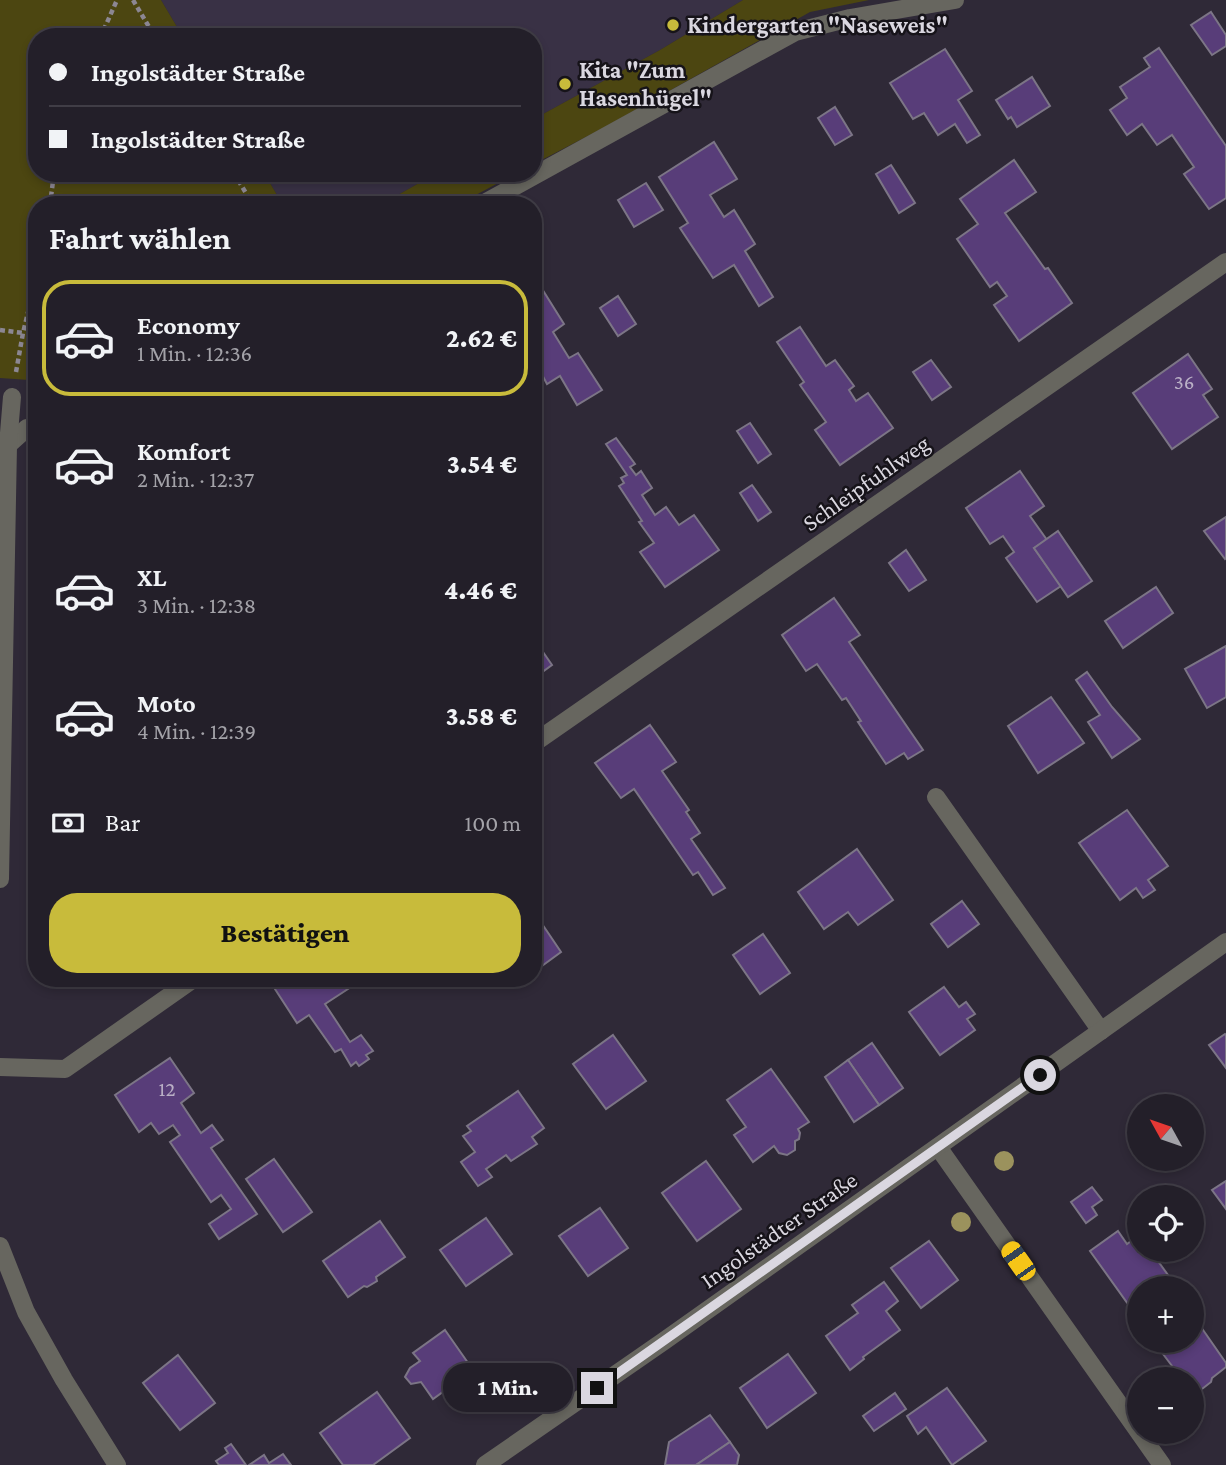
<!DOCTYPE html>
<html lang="de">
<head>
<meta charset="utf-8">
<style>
	:root { --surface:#231f29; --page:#2f2c35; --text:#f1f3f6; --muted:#a3a2a8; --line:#403d46; --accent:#c8bb3b }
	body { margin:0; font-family:"Crimson Pro",serif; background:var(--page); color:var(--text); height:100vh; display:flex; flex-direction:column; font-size:26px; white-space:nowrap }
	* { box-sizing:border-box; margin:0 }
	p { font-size:23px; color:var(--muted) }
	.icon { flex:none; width:38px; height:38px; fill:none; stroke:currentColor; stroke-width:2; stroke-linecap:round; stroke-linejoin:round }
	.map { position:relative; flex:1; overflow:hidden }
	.details { position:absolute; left:28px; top:196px; width:514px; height:791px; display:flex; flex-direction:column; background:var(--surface); border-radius:28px; box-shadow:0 4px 10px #0003,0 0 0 2px var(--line) }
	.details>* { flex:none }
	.top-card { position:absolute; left:28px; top:28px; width:514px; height:154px; border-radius:28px; box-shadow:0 4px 10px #0003,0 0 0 2px var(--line); display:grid; align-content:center; height:154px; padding:0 21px; background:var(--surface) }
	.needle { width:46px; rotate:310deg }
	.tools { position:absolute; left:1127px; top:1094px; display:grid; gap:14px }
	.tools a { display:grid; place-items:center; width:77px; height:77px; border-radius:50%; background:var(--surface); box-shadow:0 4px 10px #0003,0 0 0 2px var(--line); font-size:35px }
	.end { position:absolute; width:32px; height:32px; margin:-16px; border:9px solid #dad7e0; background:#111; box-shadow:0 0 0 4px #111 }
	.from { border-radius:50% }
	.bubble { position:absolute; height:49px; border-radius:24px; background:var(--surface); box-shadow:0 4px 10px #0003,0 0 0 2px var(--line); font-size:23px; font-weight:800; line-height:49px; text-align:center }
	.car { position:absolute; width:21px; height:42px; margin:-21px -10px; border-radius:9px; box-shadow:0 0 5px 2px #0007; background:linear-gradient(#f5c518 24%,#345 0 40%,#f5c518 0 76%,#345 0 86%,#f5c518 0) }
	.top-card b { display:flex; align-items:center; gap:24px; height:66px; font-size:26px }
	.top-card b+b { border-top:2px solid var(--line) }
	.top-card i { width:18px; height:18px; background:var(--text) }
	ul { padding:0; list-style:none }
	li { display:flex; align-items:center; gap:21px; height:116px; margin:0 14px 10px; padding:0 7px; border:4px solid transparent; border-radius:28px }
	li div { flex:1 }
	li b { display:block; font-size:26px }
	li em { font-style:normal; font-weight:800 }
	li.current { border-color:var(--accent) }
	li>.icon { width:63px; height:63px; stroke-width:1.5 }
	h2 { padding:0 21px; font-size:32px; line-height:84px }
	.pay { display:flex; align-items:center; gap:18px; height:77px; padding:0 21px; font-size:26px }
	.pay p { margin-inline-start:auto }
	.primary-button { display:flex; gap:14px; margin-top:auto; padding:14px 21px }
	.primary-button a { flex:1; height:80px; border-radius:28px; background:var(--accent); color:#111; font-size:28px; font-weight:800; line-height:80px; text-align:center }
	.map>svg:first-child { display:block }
	.built { fill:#393145 }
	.green { fill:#4c4611 }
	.building { fill:#583d79; stroke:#7c7586; stroke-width:2 }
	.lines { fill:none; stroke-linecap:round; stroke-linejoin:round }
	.path { stroke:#8c8793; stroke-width:4.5; stroke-dasharray:5 3.5; stroke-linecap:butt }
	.street { stroke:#67665f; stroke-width:18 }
	.tree { fill:#9b925d }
	.route { stroke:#dad7e0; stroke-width:9 }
	.poi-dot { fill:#c8bb3b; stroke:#161319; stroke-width:2.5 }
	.labels { text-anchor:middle; stroke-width:5; stroke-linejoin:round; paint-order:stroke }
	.number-label { font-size:21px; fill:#bab0c6 }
	.poi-label { font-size:24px; font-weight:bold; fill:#dad7e0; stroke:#161319; text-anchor:start }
	.street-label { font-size:24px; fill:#dad7e0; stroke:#161319 }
</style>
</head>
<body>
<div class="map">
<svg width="1226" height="1465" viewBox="0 0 1226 1465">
	<rect width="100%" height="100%" fill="#2f2937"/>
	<!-- built -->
	<g class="built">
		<path d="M161 0H743L660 50 534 119V37H183Z"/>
		<path d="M264 173H437L380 205H283Z"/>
	</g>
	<!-- green -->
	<g class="green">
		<path d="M0 0H161L183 37H37V173H264L283 205H37V402L33 401 29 380 0 378Z"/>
		<path d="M743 0H869L810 12 603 128 534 164V119L660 50Z"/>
		<path d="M437 173H517L457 205H380Z"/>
	</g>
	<!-- building -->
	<g class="building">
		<path d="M1211 12 1226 35V46L1212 55 1191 25Z"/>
		<path d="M1159 48 1226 146V198L1209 209 1184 174 1194 167 1172 135 1157 145 1142 124 1127 135 1110 110 1127 98 1120 87 1150 67 1144 58Z"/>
		<path d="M945 49 972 91 958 100 980 135 967 143 955 124 938 135 924 113 913 119 890 83Z"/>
		<path d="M1032 77 1050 106 1017 127 1011 117 1008 119 996 100Z"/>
		<path d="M835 107 852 135 835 145 818 118Z"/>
		<path d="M714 142 737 179 710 195 724 217 734 210 755 244 745 251 773 297 759 306 734 265 713 278 680 228 688 223 659 177Z"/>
		<path d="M1014 160 1036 192 1005 213 1045 269 1048 268 1072 303 1019 341 994 305 1007 296 997 282 990 287 957 239 978 224 960 199Z"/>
		<path d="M891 165 915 203 899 213 876 174Z"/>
		<path d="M646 183 663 210 634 227 618 200Z"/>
		<path d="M534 276 564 324 553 332 569 358 578 353 602 390 577 405 560 376 547 384 538 367 534 370Z"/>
		<path d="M618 296 636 324 618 336 600 308Z"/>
		<path d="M800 327 826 366 835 360 854 386 849 390 856 401 868 393 893 428 840 465 815 430 826 422 800 385 804 382 777 342Z"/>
		<path d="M1188 354 1212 389 1203 395 1218 417 1172 449 1133 393Z"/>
		<path d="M931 360 951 387 932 400 913 372Z"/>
		<path d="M750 423 771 454 758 463 737 431Z"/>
		<path d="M616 438 635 464 630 467 636 475 641 471 652 488 642 495 655 515 666 507 679 525 694 515 719 550 665 587 640 552 654 543 639 522 642 521 619 486 624 483 621 478 627 475 606 444Z"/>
		<path d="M1020 471 1044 506 1030 516 1047 540 1034 548 1061 586 1037 602 1006 558 1014 552 1003 536 990 544 966 508Z"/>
		<path d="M752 485 771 512 758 521 740 493Z"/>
		<path d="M1226 517V558L1225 559 1204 531Z"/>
		<path d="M1058 531 1092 581 1068 597 1034 548Z"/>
		<path d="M906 550 926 580 909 591 889 563Z"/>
		<path d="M1156 587 1173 613 1123 648 1105 621Z"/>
		<path d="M834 598 860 635 849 642 923 750 908 759 904 753 886 764 858 722 861 721 846 698 842 700 817 664 806 671 782 635Z"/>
		<path d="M534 639 552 665 534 678Z"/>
		<path d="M1226 646V697L1207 708 1185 669Z"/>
		<path d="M1087 672 1112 707 1140 739 1112 758 1088 722 1100 715 1076 680Z"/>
		<path d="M1051 697 1084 743 1038 773 1008 726Z"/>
		<path d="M650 725 676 762 662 771 689 810 686 812 700 833 691 839 725 888 713 895 698 872 693 875 634 789 621 798 595 763Z"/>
		<path d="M1127 810 1168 866 1148 880 1155 890 1143 898 1136 888 1120 900 1079 843Z"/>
		<path d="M857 849 893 900 858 925 848 912 824 929 798 892Z"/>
		<path d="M962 901 979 924 948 947 931 924Z"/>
		<path d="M534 912 561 952 535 971 534 969Z"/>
		<path d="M763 934 790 973 760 994 733 955Z"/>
		<path d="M284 978H345L351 987 325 1004 350 1042 361 1035 373 1051 366 1055 369 1059 359 1066 356 1062 351 1066 341 1049 335 1052 309 1015 297 1023 273 986Z"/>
		<path d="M944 987 959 1007 966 1002 975 1014 967 1019 975 1030 940 1055 909 1012Z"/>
		<path d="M1225 1034 1226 1035V1068L1209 1045Z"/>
		<path d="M613 1035 646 1081 606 1109 573 1064Z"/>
		<path d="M872 1043 903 1088 879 1105 848 1060Z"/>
		<path d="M170 1058 194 1093 181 1103 201 1133 212 1125 223 1140 211 1148 257 1214 219 1239 209 1224 231 1209 221 1195 211 1202 170 1142 180 1135 173 1125 159 1134 151 1123 139 1132 115 1095Z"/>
		<path d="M848 1060 879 1105 854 1122 825 1077Z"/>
		<path d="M771 1069 809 1122 798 1129 800 1133 799 1139 795 1141V1150L787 1155 779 1153 774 1146 753 1162 734 1135 746 1127 727 1100Z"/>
		<path d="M518 1091 544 1128 532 1137 537 1144 511 1161 506 1155 486 1169 492 1177 478 1186 461 1162 475 1152 463 1136 471 1131 467 1126Z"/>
		<path d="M274 1159 312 1212 283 1232 246 1179Z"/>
		<path d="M706 1161 741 1209 697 1241 662 1193Z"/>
		<path d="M1226 1181V1209L1212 1190Z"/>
		<path d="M1092 1187 1102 1200 1092 1207 1097 1215 1086 1223 1071 1202Z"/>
		<path d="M600 1208 628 1248 588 1276 559 1236Z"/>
		<path d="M486 1218 512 1254 466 1286 440 1250Z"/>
		<path d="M380 1221 405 1257 376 1277 377 1281 367 1287 364 1286 348 1297 323 1261Z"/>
		<path d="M1118 1231 1127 1244 1139 1235V1250H1150L1168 1275 1150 1288H1139V1296L1128 1304 1090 1251Z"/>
		<path d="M929 1241 958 1280 921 1308 891 1268Z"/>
		<path d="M884 1282 898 1301 886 1311 900 1330 863 1357 864 1359 850 1370 826 1336 858 1313 852 1305Z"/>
		<path d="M1201 1327 1226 1363V1367L1212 1378 1211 1382 1202 1389 1197 1388 1192 1392V1379H1182L1163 1354 1182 1340H1192V1333Z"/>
		<path d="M445 1330 473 1370 433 1399 421 1382 411 1384 405 1377 410 1368 420 1361 413 1353Z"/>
		<path d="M788 1354 816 1393 767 1428 740 1388Z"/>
		<path d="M178 1355 215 1403 180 1430 143 1383Z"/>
		<path d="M947 1388 986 1441 952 1465 926 1427 918 1434 907 1416Z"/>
		<path d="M377 1392 410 1438 373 1465H343L320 1433Z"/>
		<path d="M895 1393 906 1409 874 1431 863 1416Z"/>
		<path d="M710 1415 730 1442 696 1465H665L669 1442Z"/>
		<path d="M730 1442 739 1455 737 1465H696Z"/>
		<path d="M231 1444 246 1465H219L216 1461 228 1453 225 1448Z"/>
		<path d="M283 1454 291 1465H249L264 1455 269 1463Z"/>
	</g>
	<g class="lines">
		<!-- path -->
		<g class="path">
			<path d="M133 0 155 37"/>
			<path d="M99 37 105 27 117 0"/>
			<path d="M234 173 253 205"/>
			<path d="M50 205 54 173"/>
			<path d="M0 330 23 333"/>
			<path d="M16 372 23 333 37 275"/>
		</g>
		<!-- street -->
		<g class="street">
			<path d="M481 205 795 32 850 18 955 0"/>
			<path d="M8 445 27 428 37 427"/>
			<path d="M534 743 1226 262"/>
			<path d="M936 797 1101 1031"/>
			<path d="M0 879 8 445 12 397"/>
			<path d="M0 1067 65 1069 195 978"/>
			<path d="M938 1147 1162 1465"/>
			<path d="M0 1246 26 1312 64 1380 117 1465"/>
			<path d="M485 1465 664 1341 1226 942"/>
		</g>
	</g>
	<!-- trees -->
	<g class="tree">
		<circle cx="1004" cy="1161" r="10"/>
		<circle cx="961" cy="1222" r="10"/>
	</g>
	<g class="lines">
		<!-- route -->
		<path class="route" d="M597 1388 1040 1075"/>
	</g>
	<!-- markers -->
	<g class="poi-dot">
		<circle cx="673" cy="25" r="7"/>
		<circle cx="565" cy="84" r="7"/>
	</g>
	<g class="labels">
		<!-- number labels -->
		<g class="number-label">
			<text x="1184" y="389">36</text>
			<text x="167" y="1096">12</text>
		</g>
		<!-- poi labels -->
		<g class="poi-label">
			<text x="687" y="33">Kindergarten "Naseweis"</text>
			<text x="579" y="78">Kita "Zum<tspan x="579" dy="28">Hasenhügel"</tspan></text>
		</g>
		<!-- street labels -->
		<g class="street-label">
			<text transform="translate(866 483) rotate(-35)" y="8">Schleipfuhlweg</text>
			<text transform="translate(779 1230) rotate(-35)" y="8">Ingolstädter Straße</text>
		</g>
	</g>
</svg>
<div class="tools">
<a><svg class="needle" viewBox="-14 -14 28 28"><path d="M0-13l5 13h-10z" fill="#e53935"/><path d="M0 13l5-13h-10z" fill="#a3a2a8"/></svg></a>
<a><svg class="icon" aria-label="locate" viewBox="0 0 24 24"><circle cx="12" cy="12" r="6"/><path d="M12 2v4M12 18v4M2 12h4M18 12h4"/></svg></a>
<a>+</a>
<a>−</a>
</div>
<i class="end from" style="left:1040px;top:1075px"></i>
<i class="end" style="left:597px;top:1388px"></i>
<div class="bubble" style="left:443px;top:1363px;width:130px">1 Min.</div>
<i class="car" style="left:1018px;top:1261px;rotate:325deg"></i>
<div class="top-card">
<b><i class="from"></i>Ingolstädter Straße</b>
<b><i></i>Ingolstädter Straße</b>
</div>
<section class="details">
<h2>Fahrt wählen</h2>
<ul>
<li class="current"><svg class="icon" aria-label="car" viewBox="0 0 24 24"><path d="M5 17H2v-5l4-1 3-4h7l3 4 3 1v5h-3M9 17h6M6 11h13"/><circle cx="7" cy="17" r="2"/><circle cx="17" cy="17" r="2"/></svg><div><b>Economy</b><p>1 Min. · 12:36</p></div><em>2.62 €</em></li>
<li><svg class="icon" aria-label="car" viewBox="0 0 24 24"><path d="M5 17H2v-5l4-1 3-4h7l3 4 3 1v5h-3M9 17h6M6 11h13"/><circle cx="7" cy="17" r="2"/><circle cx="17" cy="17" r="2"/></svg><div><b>Komfort</b><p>2 Min. · 12:37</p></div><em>3.54 €</em></li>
<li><svg class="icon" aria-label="car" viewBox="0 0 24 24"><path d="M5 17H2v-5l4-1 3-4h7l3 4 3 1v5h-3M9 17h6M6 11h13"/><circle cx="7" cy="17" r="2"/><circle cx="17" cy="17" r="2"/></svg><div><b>XL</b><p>3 Min. · 12:38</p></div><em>4.46 €</em></li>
<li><svg class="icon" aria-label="car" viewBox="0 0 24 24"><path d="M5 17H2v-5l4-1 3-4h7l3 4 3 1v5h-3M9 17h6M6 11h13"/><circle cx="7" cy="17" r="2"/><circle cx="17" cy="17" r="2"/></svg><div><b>Moto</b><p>4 Min. · 12:39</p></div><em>3.58 €</em></li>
</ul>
<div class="pay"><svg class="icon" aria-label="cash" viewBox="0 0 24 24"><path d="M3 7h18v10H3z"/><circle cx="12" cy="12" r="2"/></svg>Bar<p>100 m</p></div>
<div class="primary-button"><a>Bestätigen</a></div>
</section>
</div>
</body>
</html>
